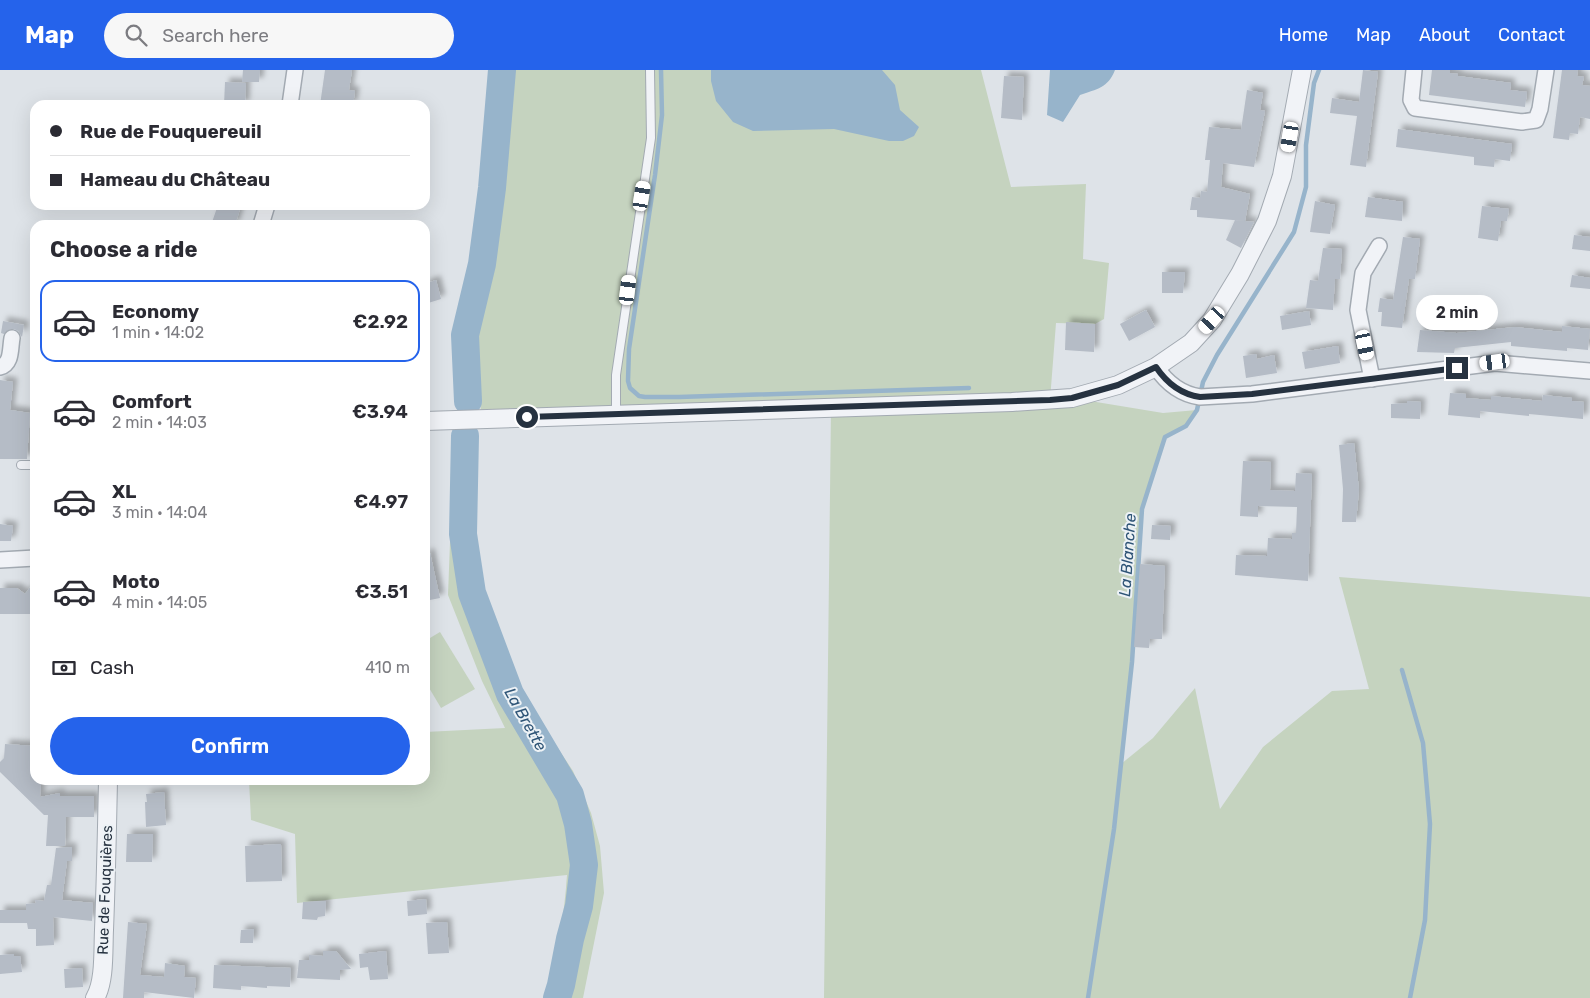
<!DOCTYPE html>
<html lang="en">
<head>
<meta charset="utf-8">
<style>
	:root { --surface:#fff; --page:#f7f7f7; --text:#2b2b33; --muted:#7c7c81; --line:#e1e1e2; --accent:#2563eb }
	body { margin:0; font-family:Rubik,sans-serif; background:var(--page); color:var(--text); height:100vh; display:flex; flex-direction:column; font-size:19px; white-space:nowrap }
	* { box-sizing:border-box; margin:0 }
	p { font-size:16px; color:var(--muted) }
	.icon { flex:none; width:28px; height:28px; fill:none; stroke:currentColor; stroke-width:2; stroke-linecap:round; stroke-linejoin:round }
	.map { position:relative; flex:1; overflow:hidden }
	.drawer { position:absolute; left:30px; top:150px; width:400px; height:565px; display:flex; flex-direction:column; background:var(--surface); border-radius:15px; box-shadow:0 5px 20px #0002 }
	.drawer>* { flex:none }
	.hud { position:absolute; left:30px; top:30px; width:400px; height:110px; border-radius:15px; box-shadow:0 5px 20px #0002; display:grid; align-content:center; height:110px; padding:0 20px; background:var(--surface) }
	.end { position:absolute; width:22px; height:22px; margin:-11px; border:6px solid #263240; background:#fff; box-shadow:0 0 0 2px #fff }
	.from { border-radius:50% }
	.bubble { position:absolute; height:35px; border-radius:18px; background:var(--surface); box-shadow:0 5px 20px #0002; font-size:16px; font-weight:600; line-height:35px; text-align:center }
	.car { position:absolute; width:15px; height:30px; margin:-15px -8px; border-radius:6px; box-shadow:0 0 4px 1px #0007; background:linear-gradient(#fff 24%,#345 0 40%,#fff 0 76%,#345 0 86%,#fff 0) }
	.hud b { display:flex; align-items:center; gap:18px; height:48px; font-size:19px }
	.hud b+b { border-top:1px solid var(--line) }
	.hud i { width:12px; height:12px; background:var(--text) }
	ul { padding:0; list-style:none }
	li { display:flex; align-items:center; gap:15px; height:82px; margin:0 10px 8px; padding:0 10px; border:2px solid transparent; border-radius:15px }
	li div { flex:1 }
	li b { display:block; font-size:19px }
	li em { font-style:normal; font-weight:600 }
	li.on { border-color:var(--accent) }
	li>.icon { width:45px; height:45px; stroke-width:1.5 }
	h2 { padding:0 20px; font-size:22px; line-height:60px }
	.pay { display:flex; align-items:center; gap:12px; height:55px; padding:0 20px; font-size:19px }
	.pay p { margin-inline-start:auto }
	.action { display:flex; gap:10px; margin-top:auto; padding:10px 20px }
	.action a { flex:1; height:58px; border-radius:30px; background:var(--accent); color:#fff; font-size:20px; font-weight:600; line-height:58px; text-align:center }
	header { display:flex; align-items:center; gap:30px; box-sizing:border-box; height:70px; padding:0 25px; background:var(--accent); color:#fff }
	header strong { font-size:24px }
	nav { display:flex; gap:28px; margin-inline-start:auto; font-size:18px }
	.search { width:350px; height:45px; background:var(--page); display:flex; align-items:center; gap:12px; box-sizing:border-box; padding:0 18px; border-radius:28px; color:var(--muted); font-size:19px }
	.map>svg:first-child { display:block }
	.green { fill:#c5d3bf }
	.water { fill:#97b4cb }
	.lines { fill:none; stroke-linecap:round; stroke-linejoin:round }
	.stream { stroke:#97b4cb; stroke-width:4.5 }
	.river { stroke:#97b4cb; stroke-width:28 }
	.building { fill:#b5bcc6; filter:url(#shadow) }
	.service-casing { stroke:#a3aab2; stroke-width:10 }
	.minor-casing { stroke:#a3aab2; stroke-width:18 }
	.tertiary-casing { stroke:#a3aab2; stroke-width:20 }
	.service { stroke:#f1f3f7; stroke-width:8 }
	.minor { stroke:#f1f3f7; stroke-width:15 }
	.tertiary { stroke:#f1f3f7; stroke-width:18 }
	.route { stroke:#263240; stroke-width:6 }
	.labels { text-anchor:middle; stroke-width:4; stroke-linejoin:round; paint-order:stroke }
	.street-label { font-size:15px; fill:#263240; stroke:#edf2f6 }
	.water-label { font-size:16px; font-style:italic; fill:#2e5476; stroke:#edf2f6 }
</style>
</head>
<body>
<header>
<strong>Map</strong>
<div class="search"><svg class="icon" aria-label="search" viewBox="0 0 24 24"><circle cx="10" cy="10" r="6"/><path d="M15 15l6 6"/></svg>Search here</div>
<nav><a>Home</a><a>Map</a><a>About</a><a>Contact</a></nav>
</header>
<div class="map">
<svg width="1590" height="928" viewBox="0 0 1590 928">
	<defs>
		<filter id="shadow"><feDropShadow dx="4.5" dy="-4.5" stdDeviation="2.5" flood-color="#0004"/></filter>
	</defs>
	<rect width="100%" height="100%" fill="#dee3e8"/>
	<!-- green -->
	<g class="green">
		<path d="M511 0H981L1011 117 1086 114 1083 189 1109 193 1104 249 1095 254 1056 253 1050 330 1072 328 1163 343 1197 340 1186 356 1165 367 1142 439 1134 584 1121 694 1153 668 1195 618 1220 739 1263 677 1332 621 1369 619 1339 507 1590 527V928H824L831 339 481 349 478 253 506 112Z"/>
		<path d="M454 367 477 368 476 451 479 515 518 614 535 644 573 701 591 743 600 776 604 823 583 928H543C558 888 564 847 567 805L297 833 295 764 251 750 249 710H425V662L505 658 482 611 448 525Z"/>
		<path d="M440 562 475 619 441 638 425 611V571Z"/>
	</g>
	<!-- water -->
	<g class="water">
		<path d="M711 0H882L895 15 900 40 919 57 914 66 903 71H889L834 59 753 61 733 52 716 31 711 11Z"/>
		<path d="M1050 0H1115C1108 18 1097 19 1080 25L1063 52 1047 45Z"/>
	</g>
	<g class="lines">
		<!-- stream -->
		<g class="stream">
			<path d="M661 0 662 45 655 105 629 279 628 311 630 318 639 326 645 327H679L969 318"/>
			<path d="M1402 600 1423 673 1430 754 1425 850 1410 928"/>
			<path d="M1088 928 1114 759 1132 592 1142 439 1165 367 1186 356 1197 340 1203 312 1217 285 1294 162 1306 117V75L1314 13 1319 0"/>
		</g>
		<!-- river -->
		<g class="river">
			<path d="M468 331 465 265 482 194 492 118 502 0"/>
			<path d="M465 366 463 464 472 523 510 624 570 725 578 754 584 795 579 836 570 869 561 915 557 928"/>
		</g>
	</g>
	<!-- building -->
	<g class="building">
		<path d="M243 0H260L259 12H242Z"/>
		<path d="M325 0H352L349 20 355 21 353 35H320Z"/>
		<path d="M1363 0 1378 2 1366 97 1350 95 1357 46 1330 43 1332 28 1359 32Z"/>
		<path d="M1432 0H1450V3L1458 4V6L1511 13 1510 20 1527 22 1525 37 1429 25Z"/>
		<path d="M1562 0H1578L1577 6 1584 7 1582 15 1590 16V49L1580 47 1578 64 1570 63 1569 70 1553 68Z"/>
		<path d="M1004 6 1024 7 1022 50 1001 48Z"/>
		<path d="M225 12 246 13 245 35H224Z"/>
		<path d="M1247 20 1263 23 1260 40 1265 41 1254 97 1223 93 1221 117 1250 124 1245 151 1197 147V140H1190L1192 127 1200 128 1201 121 1207 122 1210 90H1205L1209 57 1241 60Z"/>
		<path d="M1398 59 1512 74 1510 91 1495 89 1494 97 1474 95V87L1396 77Z"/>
		<path d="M1368 127 1403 132 1402 151 1365 147Z"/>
		<path d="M1315 131 1335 135 1330 164 1310 162Z"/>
		<path d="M218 135H227L240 139 235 155H211Z"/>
		<path d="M1482 136 1509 139 1507 151H1501L1498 171 1478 168Z"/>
		<path d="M1235 150 1254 152 1241 178 1226 170Z"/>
		<path d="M1574 165 1590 167V181L1572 179Z"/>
		<path d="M1403 167 1420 169 1415 209H1409L1402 258 1381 256 1382 242H1378L1380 228 1393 230Z"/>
		<path d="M1323 178 1342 179 1340 209H1335L1333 240 1306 238 1310 210 1318 211Z"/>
		<path d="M1162 202H1185L1183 223H1162Z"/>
		<path d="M1572 205 1590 208V219L1570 217Z"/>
		<path d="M436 210 441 229 425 234V214Z"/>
		<path d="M1146 240 1155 257 1129 271 1120 254Z"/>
		<path d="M1309 241 1311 255 1282 260 1280 246Z"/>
		<path d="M3 251 24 255 22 267 18 261 14 259 8 260 4 264 1 263Z"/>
		<path d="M1066 252 1095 254 1094 282 1065 280Z"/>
		<path d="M1562 256 1590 259 1588 280 1567 278V281L1511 276V272L1455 278 1454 283 1417 282 1420 260 1457 263 1515 257 1562 262Z"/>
		<path d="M1338 276 1340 293 1305 299 1302 282Z"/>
		<path d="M1256 284 1257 289 1274 285 1277 303 1246 308 1243 286Z"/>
		<path d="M0 310 13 312 10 340 30 343 27 389H0Z"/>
		<path d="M1450 323 1466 324V328L1491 330V326L1542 331 1543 325 1572 328V331L1584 332 1583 349 1529 344V346L1480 341V348L1448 345Z"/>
		<path d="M1407 331 1421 332 1420 349 1391 348V334L1407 333Z"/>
		<path d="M1354 373 1359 420 1356 452H1342L1343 419 1339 375Z"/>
		<path d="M1243 391 1271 392 1270 420 1295 421 1296 403 1312 404 1308 511 1235 505 1236 485 1267 486 1268 468 1292 469V463H1296L1297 437 1258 436V447L1240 446Z"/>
		<path d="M0 454 13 456 11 471H0Z"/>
		<path d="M1152 455 1171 456 1170 470 1151 469Z"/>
		<path d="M430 483 440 528 425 531V484Z"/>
		<path d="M1140 494 1165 496 1162 569H1150L1149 578 1134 577Z"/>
		<path d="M35 511V544H0V518H17L25 524Z"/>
		<path d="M5 674 35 676V710H41L40 727 60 723V726H94V747H66L65 776H46L48 745H44L0 702V692L4 688Z"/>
		<path d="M164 722 166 755 146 757 145 732H147L146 724Z"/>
		<path d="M127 764H153L152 792H126Z"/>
		<path d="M281 774 282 811 246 812 245 776Z"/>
		<path d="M72 777V791H67L62 830 93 833 92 851 53 847 54 875 36 876V859H28L27 853H0V840H26V834L36 833 35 830 44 831 47 815H51L56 778Z"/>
		<path d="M426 829 427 844 408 846 407 831Z"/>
		<path d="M326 831 325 846 318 847 317 850 302 849 303 832Z"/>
		<path d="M128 852 147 854 140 905 164 907 165 893 185 896 184 907 196 908 194 928 144 922V928H123Z"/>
		<path d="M447 852 449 883 428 884 426 853Z"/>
		<path d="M254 859 253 873H240L241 860Z"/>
		<path d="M323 881H336L351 899 340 900V910L297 908 299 890H309V885L323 886Z"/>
		<path d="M386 881 388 909 370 910 368 897 360 898 359 884Z"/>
		<path d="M14 884V886H20L22 902 0 904V885Z"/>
		<path d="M214 895 291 898 290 917 267 916V918L241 916V920L213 918Z"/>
		<path d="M82 898 83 917 65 918 64 899Z"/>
	</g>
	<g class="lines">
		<defs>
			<g id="service">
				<path d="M616 345V305L651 68 650 0"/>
				<path d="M21 395H35"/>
			</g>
			<g id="minor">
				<path d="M1414 0 1411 30 1415 38 1522 52 1536 50 1540 39 1546 0"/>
				<path d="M290 35 295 0"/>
				<path d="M261 155 267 135"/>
				<path d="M0 297C12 294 10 279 12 268"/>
				<path d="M1156 297C1166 312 1180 324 1200 327L1252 324 1495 293 1590 301"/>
				<path d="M1372 309 1358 240 1363 203 1379 176"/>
				<path d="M0 490 35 488"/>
			</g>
			<g id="tertiary">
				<path d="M425 351 1012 332 1072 328 1118 315 1156 297 1191 273 1212 250 1240 204 1267 151 1282 106 1302 0"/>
				<path d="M95 928C105 912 103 880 104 860 106 810 107 760 108 710"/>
			</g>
		</defs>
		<!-- service casing -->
		<use href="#service" class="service-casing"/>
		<!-- minor casing -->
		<use href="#minor" class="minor-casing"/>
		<!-- tertiary casing -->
		<use href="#tertiary" class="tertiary-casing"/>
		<!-- service -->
		<use href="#service" class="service"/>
		<!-- minor -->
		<use href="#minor" class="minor"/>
		<!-- tertiary -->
		<use href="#tertiary" class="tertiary"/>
	</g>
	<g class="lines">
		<!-- route -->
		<path class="route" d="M527 347 1050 330 1072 328 1118 315 1156 297C1166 312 1180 324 1200 327L1252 324 1457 298"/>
	</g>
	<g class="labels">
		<!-- street labels -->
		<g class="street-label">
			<text transform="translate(105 820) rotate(-88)" y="5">Rue de Fouquières</text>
		</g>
		<!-- water labels -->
		<g class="water-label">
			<text transform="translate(1127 485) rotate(-86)" y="6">La Blanche</text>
			<text transform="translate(526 649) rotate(61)" y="6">La Brette</text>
		</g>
	</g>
</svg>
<i class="end from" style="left:527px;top:347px"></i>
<i class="end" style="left:1457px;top:298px"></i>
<div class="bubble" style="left:1416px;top:225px;width:82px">2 min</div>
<i class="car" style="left:1290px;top:67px;rotate:190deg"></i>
<i class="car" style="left:642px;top:126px;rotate:9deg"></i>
<i class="car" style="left:628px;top:220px;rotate:7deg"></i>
<i class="car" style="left:1212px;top:250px;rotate:222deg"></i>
<i class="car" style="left:1365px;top:275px;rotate:168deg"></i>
<i class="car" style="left:1495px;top:292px;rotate:263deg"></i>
<div class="hud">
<b><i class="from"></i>Rue de Fouquereuil</b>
<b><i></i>Hameau du Château</b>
</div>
<section class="drawer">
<h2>Choose a ride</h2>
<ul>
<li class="on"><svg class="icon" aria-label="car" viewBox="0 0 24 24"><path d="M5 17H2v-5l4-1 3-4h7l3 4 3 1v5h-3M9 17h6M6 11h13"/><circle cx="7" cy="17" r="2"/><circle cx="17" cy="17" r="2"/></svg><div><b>Economy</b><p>1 min · 14:02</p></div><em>€2.92</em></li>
<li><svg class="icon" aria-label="car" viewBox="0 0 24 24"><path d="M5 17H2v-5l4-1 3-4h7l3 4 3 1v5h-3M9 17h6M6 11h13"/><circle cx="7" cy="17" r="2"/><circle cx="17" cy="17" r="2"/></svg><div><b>Comfort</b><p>2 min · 14:03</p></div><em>€3.94</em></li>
<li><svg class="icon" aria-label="car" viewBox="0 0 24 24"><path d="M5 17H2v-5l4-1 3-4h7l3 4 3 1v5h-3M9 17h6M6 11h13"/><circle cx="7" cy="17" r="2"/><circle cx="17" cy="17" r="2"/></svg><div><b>XL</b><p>3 min · 14:04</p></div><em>€4.97</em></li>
<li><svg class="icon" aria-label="car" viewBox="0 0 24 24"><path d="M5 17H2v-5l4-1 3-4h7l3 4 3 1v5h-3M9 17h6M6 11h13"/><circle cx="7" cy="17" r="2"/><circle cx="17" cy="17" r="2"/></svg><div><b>Moto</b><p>4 min · 14:05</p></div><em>€3.51</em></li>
</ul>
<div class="pay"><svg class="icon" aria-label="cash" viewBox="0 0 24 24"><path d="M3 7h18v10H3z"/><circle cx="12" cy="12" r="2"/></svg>Cash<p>410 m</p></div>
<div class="action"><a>Confirm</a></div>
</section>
</div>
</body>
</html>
